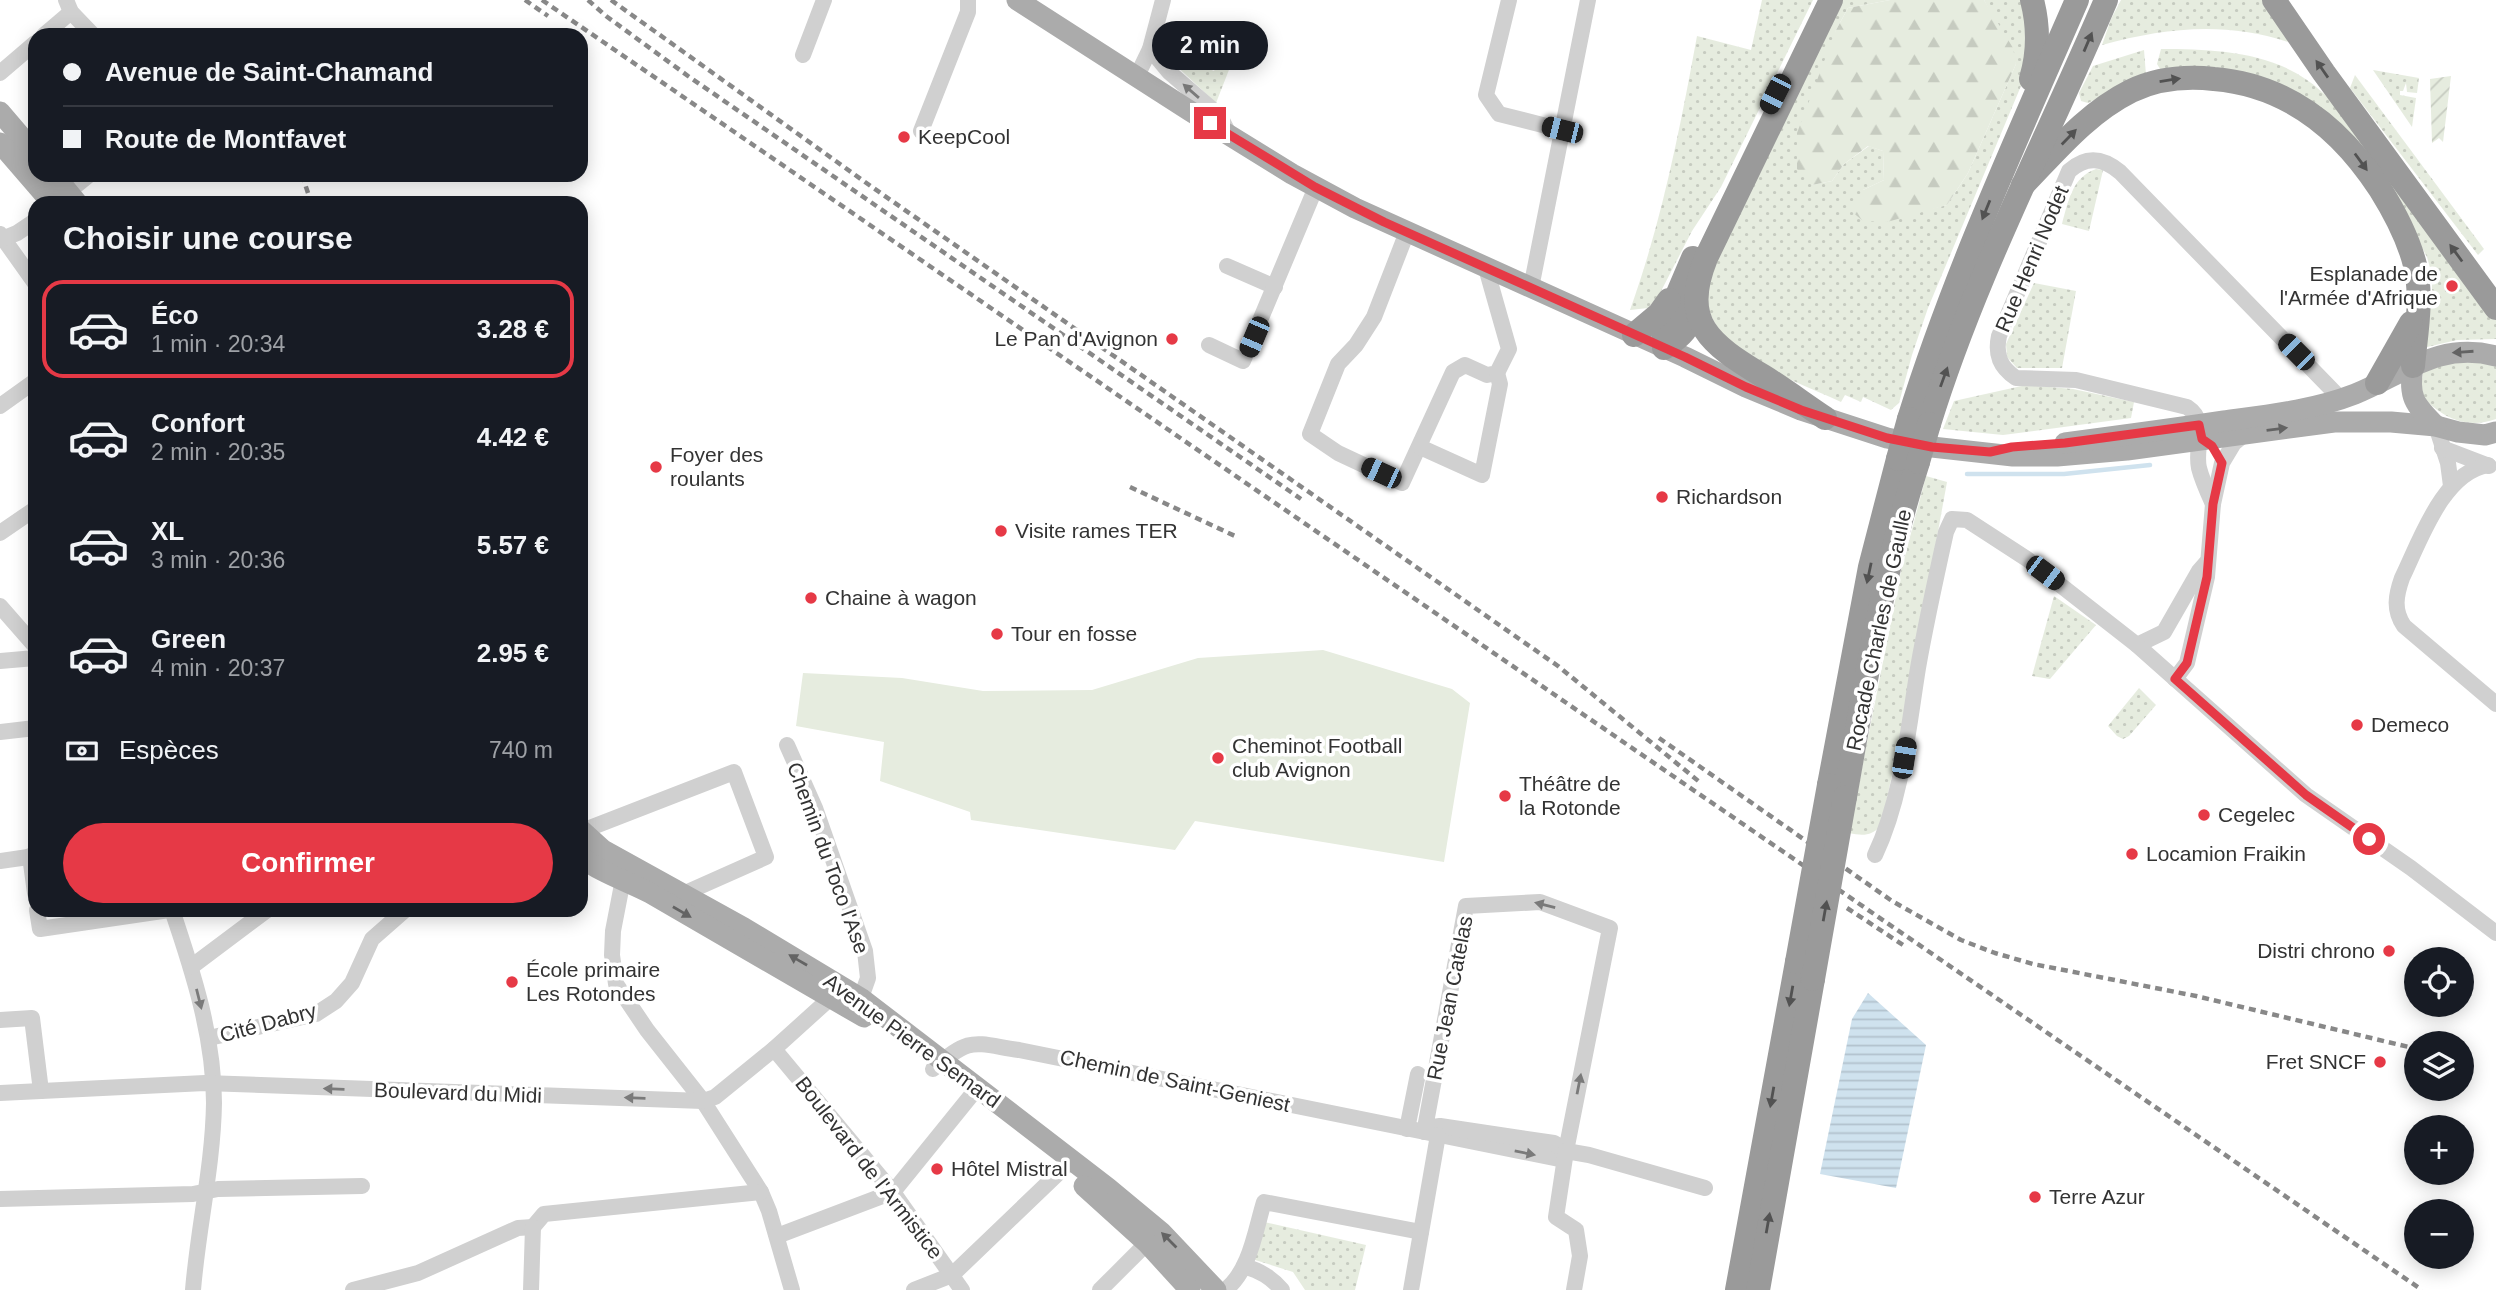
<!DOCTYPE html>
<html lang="fr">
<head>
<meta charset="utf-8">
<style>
	:root { --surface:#171b24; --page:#242831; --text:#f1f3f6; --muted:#9ea1a6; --line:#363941; --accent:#e63946 }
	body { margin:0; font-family:Helvetica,sans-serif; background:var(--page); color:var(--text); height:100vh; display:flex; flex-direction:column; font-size:26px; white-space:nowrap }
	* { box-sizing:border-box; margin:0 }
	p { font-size:23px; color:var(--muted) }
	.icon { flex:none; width:38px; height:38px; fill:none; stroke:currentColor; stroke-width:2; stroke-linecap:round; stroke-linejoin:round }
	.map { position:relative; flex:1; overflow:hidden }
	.drawer { position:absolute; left:28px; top:196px; width:560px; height:721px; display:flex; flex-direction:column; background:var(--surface); border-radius:21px; box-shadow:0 4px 18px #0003 }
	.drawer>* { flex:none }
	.top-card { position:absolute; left:28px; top:28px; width:560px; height:154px; border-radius:21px; box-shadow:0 4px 18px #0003; display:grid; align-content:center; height:154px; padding:0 35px; background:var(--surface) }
	.controls { position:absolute; left:2404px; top:947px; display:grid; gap:14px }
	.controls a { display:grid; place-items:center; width:70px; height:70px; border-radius:50%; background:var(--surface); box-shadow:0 4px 18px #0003; font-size:35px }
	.end { position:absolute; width:32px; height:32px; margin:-16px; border:9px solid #e63946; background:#fff; box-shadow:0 0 0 4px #fff }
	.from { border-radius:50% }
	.bubble { position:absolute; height:49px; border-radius:24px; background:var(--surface); box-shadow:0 4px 18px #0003; font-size:23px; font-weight:800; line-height:49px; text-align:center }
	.car { position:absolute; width:21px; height:42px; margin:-21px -10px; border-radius:9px; box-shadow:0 0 5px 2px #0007; background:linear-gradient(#222 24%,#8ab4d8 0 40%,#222 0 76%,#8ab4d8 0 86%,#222 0) }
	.top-card b { display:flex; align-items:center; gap:24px; height:66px; font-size:26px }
	.top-card b+b { border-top:2px solid var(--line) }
	.top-card i { width:18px; height:18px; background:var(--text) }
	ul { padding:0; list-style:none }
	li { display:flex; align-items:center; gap:21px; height:98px; margin:0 14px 10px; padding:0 21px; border:4px solid transparent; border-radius:21px }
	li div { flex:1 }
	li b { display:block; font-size:26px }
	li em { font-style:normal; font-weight:800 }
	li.on { border-color:var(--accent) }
	li>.icon { width:63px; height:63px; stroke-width:1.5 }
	h2 { padding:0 35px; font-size:32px; line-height:84px }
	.pay { display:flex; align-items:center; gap:18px; height:77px; padding:0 35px; font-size:26px }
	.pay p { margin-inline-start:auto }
	.action { display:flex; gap:14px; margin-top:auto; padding:14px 35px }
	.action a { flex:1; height:80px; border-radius:42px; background:var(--accent); color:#fff; font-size:28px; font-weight:800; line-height:80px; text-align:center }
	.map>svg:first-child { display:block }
	.grass { fill:url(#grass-dots) }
	.forest { fill:url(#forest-firs) }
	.park { fill:#e6ecdf }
	.garden { fill:url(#garden-furrows) }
	.water { fill:url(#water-rules) }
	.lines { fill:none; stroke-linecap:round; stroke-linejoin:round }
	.stream { stroke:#cfe2ee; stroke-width:4.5 }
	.minor { stroke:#d0d0d0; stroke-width:16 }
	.major { stroke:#ababab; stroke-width:21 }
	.highway { stroke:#9a9a9a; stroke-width:24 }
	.rail { stroke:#888; stroke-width:4.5; stroke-dasharray:7 5; stroke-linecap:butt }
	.highway-bridge { stroke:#9a9a9a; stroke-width:24 }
	.oneway { fill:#525252 }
	.oneway2 { fill:#7a7a7a }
	.oneway3 { fill:#636363 }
	.route { stroke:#e63946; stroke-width:9 }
	.poi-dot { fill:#e63946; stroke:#fff; stroke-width:2.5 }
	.labels { text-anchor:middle; stroke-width:7; stroke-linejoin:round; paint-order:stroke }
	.poi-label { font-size:21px; fill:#333; stroke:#fff; text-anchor:start }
	.street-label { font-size:21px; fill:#333; stroke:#fff }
</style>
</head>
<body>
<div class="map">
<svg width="2496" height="1290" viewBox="0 0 2496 1290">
	<defs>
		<pattern id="grass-dots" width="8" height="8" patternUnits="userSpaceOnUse" patternTransform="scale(1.75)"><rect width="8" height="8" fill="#e6ecdf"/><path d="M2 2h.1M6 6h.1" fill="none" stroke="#c6cbc0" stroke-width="1.8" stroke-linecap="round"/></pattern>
		<pattern id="forest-firs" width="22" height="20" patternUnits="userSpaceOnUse" patternTransform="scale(1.75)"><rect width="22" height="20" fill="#e6ecdf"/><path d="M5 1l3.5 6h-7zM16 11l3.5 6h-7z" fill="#c6cbc0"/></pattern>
		<pattern id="garden-furrows" width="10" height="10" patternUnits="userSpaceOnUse" patternTransform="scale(1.75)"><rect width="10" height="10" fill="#e6ecdf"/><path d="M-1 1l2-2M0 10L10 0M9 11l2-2" fill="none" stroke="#c6cbc0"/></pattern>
		<pattern id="water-rules" width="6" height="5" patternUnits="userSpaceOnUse" patternTransform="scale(1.75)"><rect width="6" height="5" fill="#cfe2ee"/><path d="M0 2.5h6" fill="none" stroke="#b2c2cd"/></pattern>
	</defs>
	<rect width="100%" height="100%" fill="#fff"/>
	<!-- grass -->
	<g class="grass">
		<path d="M1762 0H1813L1721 187 1692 231 1658 297 1648 308 1630 310C1662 221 1680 129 1697 36L1751 50Z"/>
		<path d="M1837 0H1890L1848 8 1836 30 1812 185 1832 181 1844 164 1869 146 1883 151 1884 180 1863 190 1917 212 1947 205 1968 173 2016 64 1984 0H2023L2030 24 2026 74 1928 308 1912 355 1899 403 1891 410 1863 397 1861 402 1845 395 1841 402C1799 382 1729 360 1710 313 1703 298 1708 282 1711 266Z"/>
		<path d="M2121 0H2266L2294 44C2228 21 2168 27 2102 45L2111 19Z"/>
		<path d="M1171 32 1177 51V55L1188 61 1192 69 1201 66 1214 71 1220 60 1229 54 1234 57 1216 103 1170 60 1166 47Z"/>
		<path d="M2161 49C2210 49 2266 51 2307 80 2316 86 2324 94 2332 101L2496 318V339L2457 340 2423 348 2432 298V275L2427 257 2413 231 2316 107 2162 72 2157 64Z"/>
		<path d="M2144 50 2146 75 2088 103 2081 101 2079 93 2093 66Z"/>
		<path d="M2373 70 2419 78 2417 93 2407 92 2406 83 2403 91H2400V95L2416 98 2412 127Z"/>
		<path d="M2355 75 2484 249 2478 255 2350 88Z"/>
		<path d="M2096 169 2103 170 2089 231 2062 224C2068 202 2072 177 2096 169Z"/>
		<path d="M2034 283 2076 291 2062 368H2017L2007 357 2006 344Z"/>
		<path d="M2461 360 2496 365V419C2465 430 2442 417 2420 395L2423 371Z"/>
		<path d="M2026 385 2073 389 2134 402 2131 418 2003 435 1943 429 1954 401Z"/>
		<path d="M1926 476 1947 482 1903 724 1881 826C1871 836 1863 836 1849 833L1901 571Z"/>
		<path d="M2054 596 2096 625 2050 679 2032 676Z"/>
		<path d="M2139 688 2156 705 2129 736 2123 739 2117 736 2108 726Z"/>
		<path d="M1264 1222 1366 1245 1355 1290H1305L1293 1272 1252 1259Z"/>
	</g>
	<!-- forest -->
	<path class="forest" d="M1890 0H1984L2013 48 2016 64 1968 173 1947 205 1887 222 1863 221 1850 210 1863 190 1884 180 1883 151 1868 146 1844 164 1832 181 1812 185 1797 169V133L1836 30 1848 8Z"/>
	<!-- park -->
	<path class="park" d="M1323 650 1452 689 1470 703 1444 862 1195 821 1175 850 971 820 970 812 880 781 884 742 796 726 803 673 902 678 983 691 1092 690 1198 658Z"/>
	<!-- garden -->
	<path class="garden" d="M2451 76 2443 142 2439 138 2432 143 2430 79Z"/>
	<!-- water -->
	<path class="water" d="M1868 993 1926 1045 1896 1188 1820 1174 1852 1019Z"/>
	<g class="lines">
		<!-- stream -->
		<path class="stream" d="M1967 474H2064L2150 465"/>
		<!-- minor -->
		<g class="minor">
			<path d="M66 0 71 12 93 35"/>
			<path d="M1509 0 1486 95 1499 114 1562 130"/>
			<path d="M44 35 71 12"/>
			<path d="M1150 49 1169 72 1220 116 1229 134"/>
			<path d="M803 55 824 0"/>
			<path d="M0 73 35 43"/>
			<path d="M1137 76 1150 49 1163 0"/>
			<path d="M921 131 968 12V0"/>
			<path d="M63 201 68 192 89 175"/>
			<path d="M1407 232 1374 317 1356 345 1338 364 1310 434 1338 453 1402 483 1453 372 1465 365 1487 375 1497 373 1509 349 1486 268"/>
			<path d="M0 234 35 283"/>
			<path d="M0 240 17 233 35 221"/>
			<path d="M1227 266 1275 287"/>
			<path d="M1531 288 1588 0"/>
			<path d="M1209 345 1243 361 1316 187"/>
			<path d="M0 406 35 381"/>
			<path d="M2436 426 2448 463 2451 486"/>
			<path d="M1420 447 1482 475 1500 384 1497 373"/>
			<path d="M2442 448 2489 466"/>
			<path d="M2488 465C2443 472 2420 541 2402 578 2396 595 2393 610 2404 626L2496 704"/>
			<path d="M2213 504C2208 493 2202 480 2199 468 2194 447 2210 422 2187 407L2076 380 2016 378C2000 367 1995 355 1999 336L2069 171C2087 155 2103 158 2120 172L2341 399"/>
			<path d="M0 533 35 509"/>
			<path d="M0 606 35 646"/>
			<path d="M2137 645 2164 632 2199 571 2206 563"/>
			<path d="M0 661 35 658"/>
			<path d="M2175 679 2187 663 2207 577 2213 504 2222 463 2234 443 2246 433"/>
			<path d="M0 732 35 728"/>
			<path d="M787 745 815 808 865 951 868 978 857 1009"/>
			<path d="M582 831 734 772 766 857 683 894"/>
			<path d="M1875 855C1902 798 1908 730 1918 668 1926 622 1936 577 1946 532L1952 519 1967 520 2027 559 2137 645 2306 795 2411 868 2496 933"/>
			<path d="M30 856 35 893"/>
			<path d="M0 861 35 856"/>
			<path d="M625 869 613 931 612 955 616 984 647 1030 703 1101 761 1192 769 1211 792 1290"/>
			<path d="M37 910 40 929 169 910"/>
			<path d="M172 910C193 972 214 1037 214 1103 213 1166 198 1228 193 1290"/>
			<path d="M191 967 267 910"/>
			<path d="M0 1020 32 1018 41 1091"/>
			<path d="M209 1038 316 1014 336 1001 352 983 372 939 405 910"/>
			<path d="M774 1049 893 1192 962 1290"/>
			<path d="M933 1069C971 1036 972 1043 1019 1050L1564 1160"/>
			<path d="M0 1093 205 1083 703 1101 715 1097 774 1049 836 993"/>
			<path d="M1407 1129 1418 1074"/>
			<path d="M1424 1132 1425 1128 1440 1126 1554 1143 1566 1151 1610 928 1540 902 1466 906 1425 1128"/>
			<path d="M0 1199 193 1194 218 1189 362 1186"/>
			<path d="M533 1227 544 1214 761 1192"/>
			<path d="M777 1236 893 1192 978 1087"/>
			<path d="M1244 1266C1260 1271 1271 1277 1282 1290"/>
			<path d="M353 1290 418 1273 518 1228 533 1227"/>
			<path d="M531 1290 533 1227"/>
			<path d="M914 1290 952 1275 1072 1160"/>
			<path d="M1100 1290 1147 1243"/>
			<path d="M1225 1290C1250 1271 1255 1231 1264 1202L1421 1232"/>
			<path d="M1411 1290 1438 1135"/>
			<path d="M1574 1290 1580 1256 1576 1230 1556 1217 1566 1151 1589 1155 1705 1188"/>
		</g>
		<!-- major -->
		<g class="major">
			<path d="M1017 0 1190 111 1292 174 1355 208 1685 357 1746 387 1801 410 1887 438 1932 447 2013 456H2057L2127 450 2334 422H2391L2436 426 2458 432 2485 435 2496 432"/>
			<path d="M0 112 35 153"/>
			<path d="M0 143 52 203"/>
			<path d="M54 175 77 203"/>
			<path d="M2413 366C2408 397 2414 404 2436 426"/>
			<path d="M2065 443C2118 436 2171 429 2224 421 2268 415 2314 410 2355 394 2404 374 2439 341 2496 356"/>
			<path d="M581 830 603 850 744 928 862 999 1108 1188 1161 1232 1216 1290"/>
			<path d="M581 857C601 873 627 881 650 893L864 1017"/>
			<path d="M1084 1186 1147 1243 1190 1290"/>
		</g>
		<!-- highway -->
		<g class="highway">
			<path d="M2274 0 2324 73 2496 308"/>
			<path d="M2031 79C2039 52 2039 27 2032 0"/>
			<path d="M2023 185C2056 151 2087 113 2131 91 2156 79 2186 76 2214 79 2287 85 2341 129 2380 189 2395 213 2408 237 2415 265 2423 298 2416 333 2413 366"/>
			<path d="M1693 258 1664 326V348C1682 336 1690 328 1695 307"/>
			<path d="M1634 335 1659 314 1669 300"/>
			<path d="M2377 383 2411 323"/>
			<path d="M1825 418C1804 404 1784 389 1763 376 1710 344 1680 323 1706 258L1831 0"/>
			<path d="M1909 419C1954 275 2017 138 2077 0"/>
			<path d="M1929 424C1974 278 2046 141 2106 0"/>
			<path d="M1829 785 1870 567 1898 459"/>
			<path d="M1845 797C1865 685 1883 571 1918 462"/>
			<path d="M1737 1290 1797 962"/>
			<path d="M1758 1290 1813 979"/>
		</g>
		<!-- rail -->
		<g class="rail">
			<path d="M525 0 548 16"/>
			<path d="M542 0 2422 1290"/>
			<path d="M588 0 606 16 688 76 1301 499"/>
			<path d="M611 0 872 187 1558 666 1702 784"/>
			<path d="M302 175 308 193"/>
			<path d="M1130 487 1235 536"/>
			<path d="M1659 738 1892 901 1961 940 1995 953 2033 964 2196 996 2417 1049"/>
			<path d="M1847 908 1903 945"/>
			<path d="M2462 1059 2472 1062"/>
		</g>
		<!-- highway-bridge -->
		<g class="highway-bridge">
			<path d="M1898 459 1909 419"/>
			<path d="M1918 462 1929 424"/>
			<path d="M1797 962 1829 785"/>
			<path d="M1813 979 1845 797"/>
		</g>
	</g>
	<!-- one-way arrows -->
	<defs><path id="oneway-solid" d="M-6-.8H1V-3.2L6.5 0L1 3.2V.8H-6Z" transform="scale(1.75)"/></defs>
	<g class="oneway">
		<use href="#oneway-solid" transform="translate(2088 42) rotate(-67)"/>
		<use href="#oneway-solid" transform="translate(2322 69) rotate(-125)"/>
		<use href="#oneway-solid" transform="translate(2170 80) rotate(-9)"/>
		<use href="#oneway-solid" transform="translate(2069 137) rotate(-46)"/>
		<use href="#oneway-solid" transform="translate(2361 162) rotate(54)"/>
		<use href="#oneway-solid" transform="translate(1986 210) rotate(112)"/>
		<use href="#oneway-solid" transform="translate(2456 253) rotate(-126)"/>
		<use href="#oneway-solid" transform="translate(1944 377) rotate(-70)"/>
		<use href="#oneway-solid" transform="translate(1869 573) rotate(102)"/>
		<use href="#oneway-solid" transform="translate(1825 911) rotate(-80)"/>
		<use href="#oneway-solid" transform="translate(1791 996) rotate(100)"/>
		<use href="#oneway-solid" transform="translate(1772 1097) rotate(100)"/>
		<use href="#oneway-solid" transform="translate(1768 1223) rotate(-80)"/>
	</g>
	<g class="oneway2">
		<use href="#oneway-solid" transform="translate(1191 91) rotate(-139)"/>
		<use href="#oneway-solid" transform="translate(1545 905) rotate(-166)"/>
		<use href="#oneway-solid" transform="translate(199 999) rotate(76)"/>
		<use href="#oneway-solid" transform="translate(1579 1084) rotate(-79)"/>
		<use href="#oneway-solid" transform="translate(334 1089) rotate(-178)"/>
		<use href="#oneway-solid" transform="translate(635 1098) rotate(-178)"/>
		<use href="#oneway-solid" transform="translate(1525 1153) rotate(11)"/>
	</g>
	<g class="oneway3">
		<use href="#oneway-solid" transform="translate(2463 352) rotate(176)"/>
		<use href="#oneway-solid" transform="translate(2277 429) rotate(-7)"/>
		<use href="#oneway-solid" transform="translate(682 912) rotate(30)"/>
		<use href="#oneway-solid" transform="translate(798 960) rotate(-150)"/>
		<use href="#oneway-solid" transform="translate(1169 1240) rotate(-135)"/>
	</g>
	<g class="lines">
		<!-- route -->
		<path class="route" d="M1210 123 1315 187 1384 222 1685 357 1746 387 1801 410 1887 438 1932 447 1990 452 2012 447 2065 443 2199 425 2202 439 2212 446 2222 463 2213 504 2207 577 2187 663 2175 679 2306 795 2369 839"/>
	</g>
	<!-- markers -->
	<g class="poi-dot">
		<circle cx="904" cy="137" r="7"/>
		<circle cx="2452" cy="286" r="7"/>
		<circle cx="1172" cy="339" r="7"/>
		<circle cx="656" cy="467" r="7"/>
		<circle cx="1662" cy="497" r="7"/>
		<circle cx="1001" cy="531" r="7"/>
		<circle cx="811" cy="598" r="7"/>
		<circle cx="997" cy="634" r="7"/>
		<circle cx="2357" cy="725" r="7"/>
		<circle cx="1218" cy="758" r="7"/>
		<circle cx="1505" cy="796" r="7"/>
		<circle cx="2204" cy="815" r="7"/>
		<circle cx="2132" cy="854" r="7"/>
		<circle cx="2389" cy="951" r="7"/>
		<circle cx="512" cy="982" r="7"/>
		<circle cx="2380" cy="1062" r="7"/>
		<circle cx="937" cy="1169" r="7"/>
		<circle cx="2035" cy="1197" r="7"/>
	</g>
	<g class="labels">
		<!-- poi labels -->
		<g class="poi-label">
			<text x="918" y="144">KeepCool</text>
			<text x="2438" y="281" text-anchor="end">Esplanade de<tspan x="2438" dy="24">l'Armée d'Afrique</tspan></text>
			<text x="1158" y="346" text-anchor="end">Le Pan d'Avignon</text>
			<text x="670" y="462">Foyer des<tspan x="670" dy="24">roulants</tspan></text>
			<text x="1676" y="504">Richardson</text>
			<text x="1015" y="538">Visite rames TER</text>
			<text x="825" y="605">Chaine à wagon</text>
			<text x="1011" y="641">Tour en fosse</text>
			<text x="2371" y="732">Demeco</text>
			<text x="1232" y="753">Cheminot Football<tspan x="1232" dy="24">club Avignon</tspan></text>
			<text x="1519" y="791">Théâtre de<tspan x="1519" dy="24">la Rotonde</tspan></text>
			<text x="2218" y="822">Cegelec</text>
			<text x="2146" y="861">Locamion Fraikin</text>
			<text x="2375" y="958" text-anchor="end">Distri chrono</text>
			<text x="526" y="977">École primaire<tspan x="526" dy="24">Les Rotondes</tspan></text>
			<text x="2366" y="1069" text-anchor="end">Fret SNCF</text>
			<text x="951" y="1176">Hôtel Mistral</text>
			<text x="2049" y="1204">Terre Azur</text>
		</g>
		<!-- street labels -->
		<g class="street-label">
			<text transform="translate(2032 259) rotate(-67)" y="7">Rue Henri Nodet</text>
			<text transform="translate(1879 630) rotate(-78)" y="7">Rocade Charles de Gaulle</text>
			<text transform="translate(828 858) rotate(70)" y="7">Chemin du Toco l'Ase</text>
			<text transform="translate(1450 998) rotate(-79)" y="7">Rue Jean Catelas</text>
			<text transform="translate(268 1023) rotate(-15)" y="7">Cité Dabry</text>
			<text transform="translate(912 1041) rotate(36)" y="7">Avenue Pierre Semard</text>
			<text transform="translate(1175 1081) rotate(12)" y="7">Chemin de Saint-Geniest</text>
			<text transform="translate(458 1093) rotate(2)" y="7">Boulevard du Midi</text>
			<text transform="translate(869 1168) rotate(52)" y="7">Boulevard de l'Armistice</text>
		</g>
	</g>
</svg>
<div class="controls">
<a><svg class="icon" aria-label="locate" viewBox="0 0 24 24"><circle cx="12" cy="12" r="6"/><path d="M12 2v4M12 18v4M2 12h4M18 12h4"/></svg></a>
<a><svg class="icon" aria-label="layers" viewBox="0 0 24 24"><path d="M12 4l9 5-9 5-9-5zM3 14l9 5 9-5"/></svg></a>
<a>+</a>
<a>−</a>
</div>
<i class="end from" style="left:2369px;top:839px"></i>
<i class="end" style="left:1210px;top:123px"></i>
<div class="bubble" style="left:1152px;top:21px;width:116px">2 min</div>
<i class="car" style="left:1775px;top:94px;rotate:207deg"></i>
<i class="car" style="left:1562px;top:130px;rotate:284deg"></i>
<i class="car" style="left:1254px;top:337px;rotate:203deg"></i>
<i class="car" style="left:2296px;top:352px;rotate:315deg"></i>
<i class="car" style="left:1381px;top:473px;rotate:295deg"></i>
<i class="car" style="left:2045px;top:573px;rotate:127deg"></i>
<i class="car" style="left:1904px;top:758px;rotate:9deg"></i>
<div class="top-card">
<b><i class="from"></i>Avenue de Saint-Chamand</b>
<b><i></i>Route de Montfavet</b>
</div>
<section class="drawer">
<h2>Choisir une course</h2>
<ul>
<li class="on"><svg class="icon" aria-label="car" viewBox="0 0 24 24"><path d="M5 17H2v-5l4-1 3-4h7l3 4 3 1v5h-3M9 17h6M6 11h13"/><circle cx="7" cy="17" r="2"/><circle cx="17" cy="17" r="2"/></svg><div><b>Éco</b><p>1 min · 20:34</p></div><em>3.28 €</em></li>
<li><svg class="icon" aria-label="car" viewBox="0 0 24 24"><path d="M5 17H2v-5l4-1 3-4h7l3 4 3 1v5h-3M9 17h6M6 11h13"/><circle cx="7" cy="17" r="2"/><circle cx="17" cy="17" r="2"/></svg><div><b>Confort</b><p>2 min · 20:35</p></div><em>4.42 €</em></li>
<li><svg class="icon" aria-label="car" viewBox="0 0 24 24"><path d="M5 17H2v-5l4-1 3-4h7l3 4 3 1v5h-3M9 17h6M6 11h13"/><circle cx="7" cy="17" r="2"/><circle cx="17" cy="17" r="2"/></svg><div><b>XL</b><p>3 min · 20:36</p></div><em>5.57 €</em></li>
<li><svg class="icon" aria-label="car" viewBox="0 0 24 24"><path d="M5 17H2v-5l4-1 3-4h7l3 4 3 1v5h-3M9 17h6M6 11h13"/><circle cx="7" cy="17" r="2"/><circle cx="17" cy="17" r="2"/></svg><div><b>Green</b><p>4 min · 20:37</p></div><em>2.95 €</em></li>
</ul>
<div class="pay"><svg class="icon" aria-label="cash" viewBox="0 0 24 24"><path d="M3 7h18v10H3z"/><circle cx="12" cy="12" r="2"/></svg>Espèces<p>740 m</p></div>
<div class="action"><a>Confirmer</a></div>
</section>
</div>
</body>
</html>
